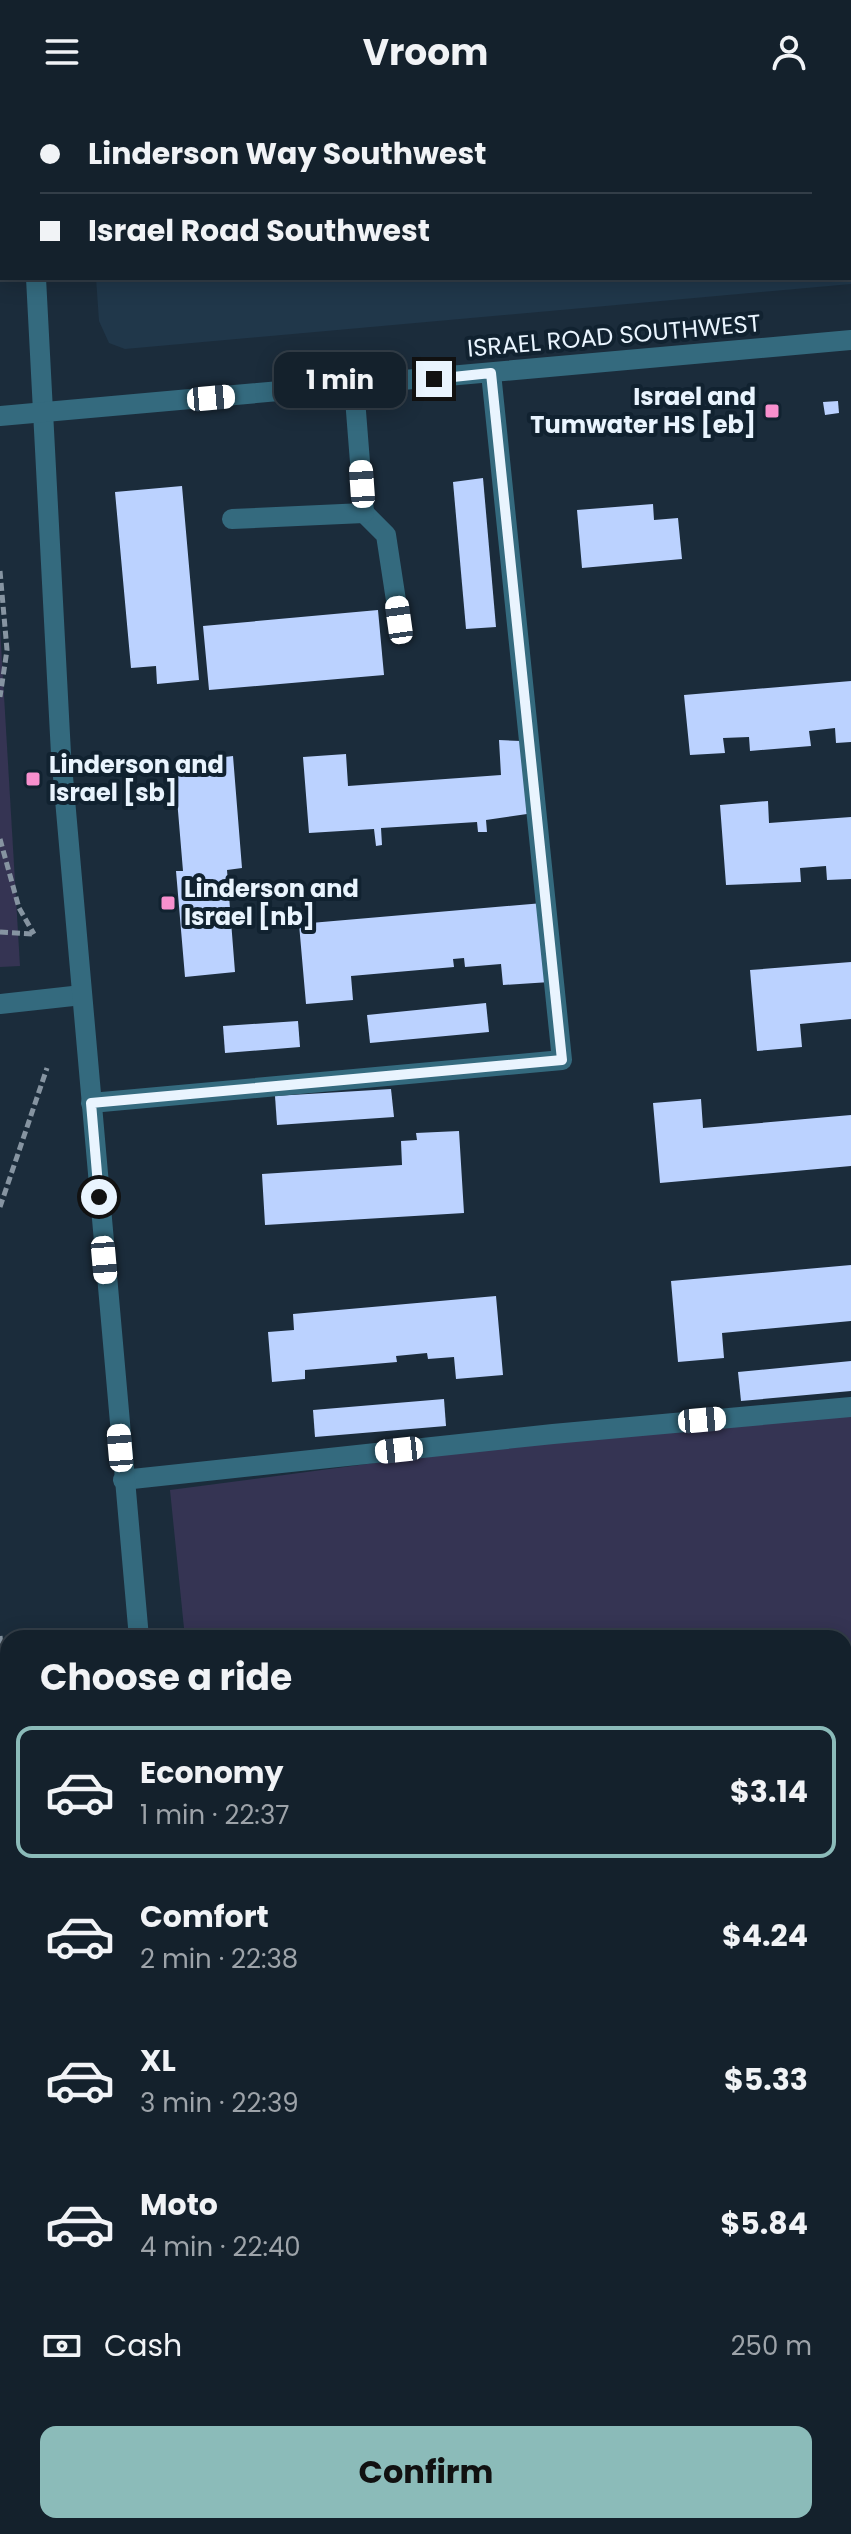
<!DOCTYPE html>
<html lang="en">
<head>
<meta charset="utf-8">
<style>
	:root { --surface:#14212c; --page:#212e38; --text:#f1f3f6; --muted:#9da3a9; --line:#333e48; --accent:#8bbbb9 }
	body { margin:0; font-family:Poppins,sans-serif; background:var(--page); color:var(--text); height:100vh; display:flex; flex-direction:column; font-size:30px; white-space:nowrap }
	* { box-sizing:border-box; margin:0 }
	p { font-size:26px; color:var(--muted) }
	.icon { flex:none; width:44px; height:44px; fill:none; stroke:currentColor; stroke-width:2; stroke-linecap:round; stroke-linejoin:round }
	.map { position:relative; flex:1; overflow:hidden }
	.details { position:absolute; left:0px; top:1526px; width:852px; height:904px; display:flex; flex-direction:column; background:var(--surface); border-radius:24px 24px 0 0; box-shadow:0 4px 20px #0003,0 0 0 2px var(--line) }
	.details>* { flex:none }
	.hud { position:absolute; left:0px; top:0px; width:852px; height:176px; box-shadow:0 4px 20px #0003,0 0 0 2px var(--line); display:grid; align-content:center; height:176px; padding:0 40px; background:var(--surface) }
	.end { position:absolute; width:36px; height:36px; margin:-18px; border:10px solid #e9f4fe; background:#111; box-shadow:0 0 0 4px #111 }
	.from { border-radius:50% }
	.bubble { position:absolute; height:56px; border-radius:16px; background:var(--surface); box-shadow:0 4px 20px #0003,0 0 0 2px var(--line); font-size:26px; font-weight:700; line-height:56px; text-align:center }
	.car { position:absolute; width:24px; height:48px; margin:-24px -12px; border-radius:10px; box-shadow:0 0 6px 2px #0007; background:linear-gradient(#fff 24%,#345 0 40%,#fff 0 76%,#345 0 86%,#fff 0) }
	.hud b { display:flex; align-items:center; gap:28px; height:76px; font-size:30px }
	.hud b+b { border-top:2px solid var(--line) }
	.hud i { width:20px; height:20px; background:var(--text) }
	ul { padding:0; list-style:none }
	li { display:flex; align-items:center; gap:24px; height:132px; margin:0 16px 12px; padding:0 24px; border:4px solid transparent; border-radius:16px }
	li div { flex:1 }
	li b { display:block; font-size:30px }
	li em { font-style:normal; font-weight:700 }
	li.selected { border-color:var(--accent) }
	li>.icon { width:72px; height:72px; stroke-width:1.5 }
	h2 { padding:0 40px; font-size:36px; line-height:96px }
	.pay { display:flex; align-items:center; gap:20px; height:88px; padding:0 40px; font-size:30px }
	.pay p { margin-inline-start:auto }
	.cta { display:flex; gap:16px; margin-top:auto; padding:16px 40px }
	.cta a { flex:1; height:92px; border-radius:16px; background:var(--accent); color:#111; font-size:32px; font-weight:700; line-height:92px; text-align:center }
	header { display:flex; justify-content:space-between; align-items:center; height:104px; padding:0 40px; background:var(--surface); font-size:36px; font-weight:700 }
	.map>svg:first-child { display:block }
	.built { fill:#20374a }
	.green { fill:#353453 }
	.building { fill:#bbd2ff }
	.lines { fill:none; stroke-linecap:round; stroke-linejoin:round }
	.path { stroke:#8694a1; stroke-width:5; stroke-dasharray:8 4; stroke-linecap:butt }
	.service { stroke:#346a7e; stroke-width:20 }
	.minor { stroke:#346a7e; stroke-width:20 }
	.tertiary { stroke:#346a7e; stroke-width:20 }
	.route { stroke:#e9f4fe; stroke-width:10 }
	.poi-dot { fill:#f790ce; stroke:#112230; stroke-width:3 }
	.labels { text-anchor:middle; stroke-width:8; stroke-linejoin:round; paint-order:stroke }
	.street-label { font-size:24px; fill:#e9f4fe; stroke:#112230 }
	.poi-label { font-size:24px; font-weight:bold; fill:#e9f4fe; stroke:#112230; text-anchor:start }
</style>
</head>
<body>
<header><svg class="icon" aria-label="menu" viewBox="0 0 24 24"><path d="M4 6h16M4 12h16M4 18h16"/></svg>Vroom<svg class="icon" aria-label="person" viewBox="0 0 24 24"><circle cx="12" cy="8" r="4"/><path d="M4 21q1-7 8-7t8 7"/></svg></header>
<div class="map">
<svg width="851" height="2430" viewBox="0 0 851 2430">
	<rect width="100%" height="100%" fill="#1b2c3b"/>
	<!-- built -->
	<path class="built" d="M84 0H851V180L125 245 109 239 99 217 96 174H850V2Z"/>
	<!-- green -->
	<g class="green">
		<path d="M0 524 20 862 0 863Z"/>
		<path d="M851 1296V2430H277L276 2422H844V1534H185L170 1386Z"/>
	</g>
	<!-- building -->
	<g class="building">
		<path d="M838 297 839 309 825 311 823 298Z"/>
		<path d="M483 374 496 523 466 525 453 378Z"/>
		<path d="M182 382 199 576 157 580 156 562 131 564 115 388Z"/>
		<path d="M653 400 654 416 678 414 682 455 582 464 577 406Z"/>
		<path d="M378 506 384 571 209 586 203 522Z"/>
		<path d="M851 577V638L836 639 835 624 809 627 811 642 750 647 749 633 723 634 725 649 690 651 684 591Z"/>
		<path d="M499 636 521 637 527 710 486 716 487 728H478L477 718 381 724 382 741 376 742 374 725 309 729 303 653 346 650 348 682 501 671Z"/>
		<path d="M233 652 242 764 227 766 235 868 185 873 176 767H183L174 659Z"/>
		<path d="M768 697 769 719 851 713V775L827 776 826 762 800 764 801 778 726 781 720 701Z"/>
		<path d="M543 799 550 878 503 881 501 860 465 863 464 854 453 855 454 863 351 872 353 896 306 900 299 820Z"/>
		<path d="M851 858V915L800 920 802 943 757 947 750 866Z"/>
		<path d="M486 899 489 928 370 939 367 911Z"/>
		<path d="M298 917 300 943 225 949 223 922Z"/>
		<path d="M391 985 394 1013 277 1021 275 992Z"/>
		<path d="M701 995 703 1024 851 1011V1062L660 1079 653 999Z"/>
		<path d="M459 1027 464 1109 265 1121 262 1070 402 1061 401 1037 417 1036 416 1029Z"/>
		<path d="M851 1161V1217L722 1229 724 1254 678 1258 671 1177Z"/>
		<path d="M496 1192 503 1271 456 1275 454 1253 428 1255 427 1249 396 1252 397 1258 305 1266V1275L272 1278 268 1228 294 1226 293 1210Z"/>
		<path d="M851 1257V1287L741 1297 738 1268Z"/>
		<path d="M444 1295 446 1322 315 1333 313 1306Z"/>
	</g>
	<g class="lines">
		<!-- path -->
		<g class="path">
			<path d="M610 0V2"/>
			<path d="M0 467 7 546 0 593"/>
			<path d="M0 735 19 804 34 830"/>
			<path d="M0 828 33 830"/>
			<path d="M0 1103 47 964"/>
			<path d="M0 1532 8 1600"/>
			<path d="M0 1892 8 1893"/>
			<path d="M0 2405 8 2407"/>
			<path d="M53 2422 68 2429 82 2430"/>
			<path d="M113 2430 126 2428 130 2422"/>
		</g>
		<!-- service -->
		<g class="service">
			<path d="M364 409 386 431 399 516"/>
			<path d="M232 415 364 409 354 282"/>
			<path d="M91 999 562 956 491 269"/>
			<path d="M123 1376 553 1330 851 1303"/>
			<path d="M0 1971 8 1972"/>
			<path d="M0 2051H8"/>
		</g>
		<!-- minor -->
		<path class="minor" d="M0 900 82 891"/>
		<!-- tertiary -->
		<g class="tertiary">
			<path d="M26 0 27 2"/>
			<path d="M36 174 61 650 139 1534"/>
			<path d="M0 312 851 236"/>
			<path d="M229 2422 230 2430"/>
		</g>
	</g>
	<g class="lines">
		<!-- route -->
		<path class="route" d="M99 1093 91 999 562 956 491 269 434 275"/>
	</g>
	<!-- markers -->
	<g class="poi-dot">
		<rect x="764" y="299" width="16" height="16" rx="4"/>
		<rect x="25" y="667" width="16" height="16" rx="4"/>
		<rect x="160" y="791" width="16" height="16" rx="4"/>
	</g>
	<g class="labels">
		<!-- street labels -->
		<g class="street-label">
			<text transform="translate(614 232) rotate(-5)" y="8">ISRAEL ROAD SOUTHWEST</text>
		</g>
		<!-- poi labels -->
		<g class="poi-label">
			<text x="756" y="301" text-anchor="end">Israel and<tspan x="756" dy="28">Tumwater HS [eb]</tspan></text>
			<text x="49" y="669">Linderson and<tspan x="49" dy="28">Israel [sb]</tspan></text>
			<text x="184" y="793">Linderson and<tspan x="184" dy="28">Israel [nb]</tspan></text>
		</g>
	</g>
</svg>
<i class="end from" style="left:99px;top:1093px"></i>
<i class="end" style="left:434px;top:275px"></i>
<div class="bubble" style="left:274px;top:248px;width:132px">1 min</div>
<i class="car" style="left:211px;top:294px;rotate:85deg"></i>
<i class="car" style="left:362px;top:380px;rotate:356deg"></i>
<i class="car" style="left:399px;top:516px;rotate:352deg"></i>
<i class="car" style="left:104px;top:1156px;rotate:175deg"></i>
<i class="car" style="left:702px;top:1316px;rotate:85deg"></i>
<i class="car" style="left:120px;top:1344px;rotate:355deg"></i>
<i class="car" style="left:399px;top:1346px;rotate:264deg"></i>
<div class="hud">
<b><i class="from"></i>Linderson Way Southwest</b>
<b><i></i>Israel Road Southwest</b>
</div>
<section class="details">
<h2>Choose a ride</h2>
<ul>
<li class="selected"><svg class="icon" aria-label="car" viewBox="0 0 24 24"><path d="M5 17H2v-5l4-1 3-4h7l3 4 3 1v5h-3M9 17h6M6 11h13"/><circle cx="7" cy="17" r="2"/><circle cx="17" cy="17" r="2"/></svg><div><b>Economy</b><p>1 min · 22:37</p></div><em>$3.14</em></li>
<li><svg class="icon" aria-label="car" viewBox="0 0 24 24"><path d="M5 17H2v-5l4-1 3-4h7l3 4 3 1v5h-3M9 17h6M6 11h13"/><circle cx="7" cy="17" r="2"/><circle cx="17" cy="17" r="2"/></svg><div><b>Comfort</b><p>2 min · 22:38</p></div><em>$4.24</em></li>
<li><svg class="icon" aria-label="car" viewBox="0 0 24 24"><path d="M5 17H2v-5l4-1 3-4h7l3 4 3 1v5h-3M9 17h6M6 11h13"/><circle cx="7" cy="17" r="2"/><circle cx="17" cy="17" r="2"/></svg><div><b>XL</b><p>3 min · 22:39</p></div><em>$5.33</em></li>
<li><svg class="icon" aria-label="car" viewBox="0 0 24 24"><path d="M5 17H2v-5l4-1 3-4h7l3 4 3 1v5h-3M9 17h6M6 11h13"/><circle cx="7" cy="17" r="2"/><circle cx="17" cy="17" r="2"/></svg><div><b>Moto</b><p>4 min · 22:40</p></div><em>$5.84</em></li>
</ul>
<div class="pay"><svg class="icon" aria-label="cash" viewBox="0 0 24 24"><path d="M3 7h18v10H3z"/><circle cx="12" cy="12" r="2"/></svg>Cash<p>250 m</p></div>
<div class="cta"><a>Confirm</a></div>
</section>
</div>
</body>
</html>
